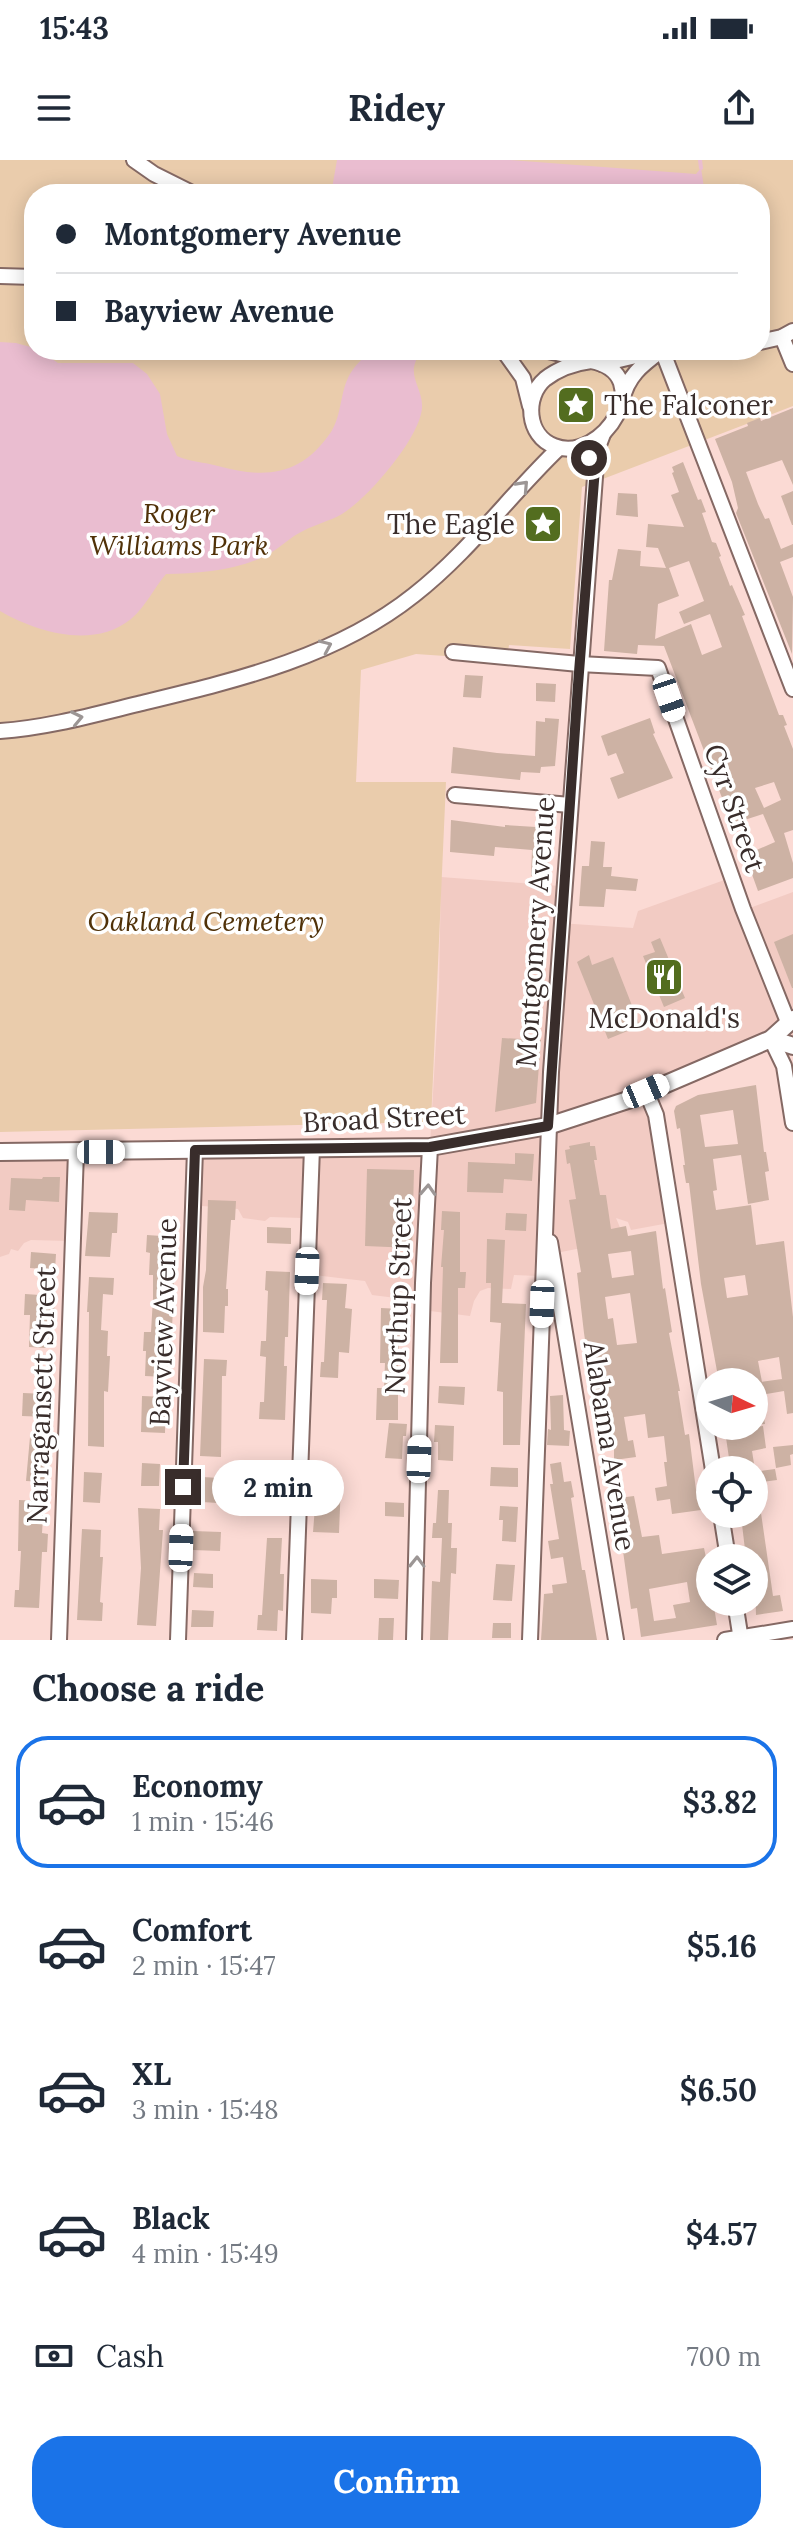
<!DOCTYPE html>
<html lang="en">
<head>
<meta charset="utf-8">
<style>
	:root { --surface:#fff; --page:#f6f6f7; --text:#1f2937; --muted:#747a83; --line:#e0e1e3; --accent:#1a73e8 }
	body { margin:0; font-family:Lora,serif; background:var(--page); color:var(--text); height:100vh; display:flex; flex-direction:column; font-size:30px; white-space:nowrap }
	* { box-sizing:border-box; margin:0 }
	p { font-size:26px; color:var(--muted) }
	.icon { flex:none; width:44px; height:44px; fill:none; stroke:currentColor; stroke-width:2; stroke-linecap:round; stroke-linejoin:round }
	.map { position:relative; height:1480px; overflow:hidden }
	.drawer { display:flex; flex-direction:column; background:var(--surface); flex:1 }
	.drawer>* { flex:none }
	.banner { position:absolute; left:24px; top:24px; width:746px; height:176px; border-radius:32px; box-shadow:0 4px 20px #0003; display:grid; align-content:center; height:176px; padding:0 32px; background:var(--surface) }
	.needle { width:52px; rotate:95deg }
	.tools { position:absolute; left:696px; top:1208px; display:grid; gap:16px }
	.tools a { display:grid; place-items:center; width:72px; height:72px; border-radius:50%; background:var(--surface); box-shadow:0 4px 20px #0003; font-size:40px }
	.end { position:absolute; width:36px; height:36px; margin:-18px; border:10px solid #392d2b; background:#fff; box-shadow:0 0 0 4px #fff }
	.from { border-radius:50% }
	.bubble { position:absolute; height:56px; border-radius:28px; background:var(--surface); box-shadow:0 4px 20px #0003; font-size:26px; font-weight:800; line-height:56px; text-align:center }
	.car { position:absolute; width:24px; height:48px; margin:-24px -12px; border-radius:10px; box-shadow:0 0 6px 2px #0007; background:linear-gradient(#fff 24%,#345 0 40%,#fff 0 76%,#345 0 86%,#fff 0) }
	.banner b { display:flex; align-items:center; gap:28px; height:76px; font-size:30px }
	.banner b+b { border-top:2px solid var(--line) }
	.banner i { width:20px; height:20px; background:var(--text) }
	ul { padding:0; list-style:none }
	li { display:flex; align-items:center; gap:24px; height:132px; margin:0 16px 12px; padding:0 16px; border:4px solid transparent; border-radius:32px }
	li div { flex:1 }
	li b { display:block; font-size:30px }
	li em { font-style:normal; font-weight:800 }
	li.selected { border-color:var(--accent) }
	li>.icon { width:72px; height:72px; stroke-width:1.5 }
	h2 { padding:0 32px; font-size:36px; line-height:96px }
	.pay { display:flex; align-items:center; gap:20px; height:88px; padding:0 32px; font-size:30px }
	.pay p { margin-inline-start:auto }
	.primary-button { display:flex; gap:16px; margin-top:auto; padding:16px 32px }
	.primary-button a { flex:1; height:92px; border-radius:32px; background:var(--accent); color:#fff; font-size:32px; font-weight:800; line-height:92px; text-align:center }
	.status { display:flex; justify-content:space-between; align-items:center; height:56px; padding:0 40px; background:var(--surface); direction:ltr }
	.status svg { height:22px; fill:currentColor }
	header { display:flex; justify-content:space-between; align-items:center; height:104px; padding:0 32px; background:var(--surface); font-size:36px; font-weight:800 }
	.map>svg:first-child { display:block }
	.built { fill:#f2cbc3 }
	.green { fill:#eaccac; fill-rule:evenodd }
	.water { fill:#eabdd0 }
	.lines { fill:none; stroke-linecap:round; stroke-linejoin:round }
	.stream { stroke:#eabdd0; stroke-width:4 }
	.building { fill:#cdb2a4; fill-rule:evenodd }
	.minor-casing { stroke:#856964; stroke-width:18 }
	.major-casing { stroke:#856964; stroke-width:20 }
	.minor { stroke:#fff; stroke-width:14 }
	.major { stroke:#fff; stroke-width:16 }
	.oneway { stroke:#9c9695 }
	.route { stroke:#392d2b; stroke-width:10 }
	.labels { text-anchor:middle; stroke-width:7; stroke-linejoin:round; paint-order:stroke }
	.poi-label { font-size:28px; fill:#392d2b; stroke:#fff; text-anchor:start }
	.park-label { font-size:28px; font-style:italic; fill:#503108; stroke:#fff }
	.street-label { font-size:28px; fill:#392d2b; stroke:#fff }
</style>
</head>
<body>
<div class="status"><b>15:43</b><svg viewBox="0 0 49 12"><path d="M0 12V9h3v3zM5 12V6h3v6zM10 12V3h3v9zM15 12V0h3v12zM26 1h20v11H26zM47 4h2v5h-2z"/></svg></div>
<header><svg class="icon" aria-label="menu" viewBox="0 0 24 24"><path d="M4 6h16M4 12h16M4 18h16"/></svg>Ridey<svg class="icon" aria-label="share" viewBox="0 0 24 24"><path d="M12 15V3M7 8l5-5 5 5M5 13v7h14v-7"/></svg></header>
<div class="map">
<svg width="793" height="1480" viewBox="0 0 793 1480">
	<rect width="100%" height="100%" fill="#fbdad4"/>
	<!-- built -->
	<g class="built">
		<path d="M441 717 560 726 559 763 633 768 638 751 730 718 747 749 793 732V890L776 874 649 932 669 1063 631 1070 628 1062 616 1058 621 1070 617 1081 551 1094 538 1116 514 1115 511 1129 488 1128 480 1131 474 1141 470 1156 422 1150 420 1141 372 1135 365 1121 305 1114 302 1058 270 1057 265 1061 243 1058 238 1049 191 1045 195 990 430 986 439 828Z"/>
		<path d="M0 992H76L69 1081 31 1080 24 1083 18 1091 11 1089 9 1094 0 1097Z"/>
	</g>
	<!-- green -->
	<path class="green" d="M0 0H793V246L582 327 570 489 509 485 507 499 503 500 416 494 361 510 356 622H446L431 962 0 972ZM34 34H760V190H34Z"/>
	<!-- water -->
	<g class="water">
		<path d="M337 0H510L696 14 701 8 705 34H331Z"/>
		<path d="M0 182 16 183 34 188V190H39L58 203H133L147 214 160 234 167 274 177 296C190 302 204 302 218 306 266 319 301 316 331 272 342 255 340 231 350 214 355 205 364 198 369 190H420C418 195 415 202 414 207 412 223 426 235 421 254 414 284 368 338 342 354 330 361 316 364 303 371 290 377 280 388 267 395 239 410 198 414 166 414 153 429 147 445 131 459 94 489 38 473 0 451Z"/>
	</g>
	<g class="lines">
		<!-- stream -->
		<path class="stream" d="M700 0 701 8"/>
	</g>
	<!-- building -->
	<g class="building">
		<path d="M793 248V325L782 300 746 312 758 344 765 359 769 358 781 389 793 384V397L780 402 793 437 792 494 736 353 738 348 732 322 715 279 748 266 747 263 760 258 761 261Z"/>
		<path d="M683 302 698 340 701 339 706 352 702 353 712 382 716 383 721 396 719 397 729 423 730 426 732 425 745 455 742 456 779 555H783L787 565 784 566 793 589V670L784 673 793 703V718L758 731 745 695 775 682 763 654 732 664 664 486 638 485 637 494 604 491 609 420H612L618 389 641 391 640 406 666 408 658 388 646 387 648 364 684 367 671 335 679 332 672 313 674 312 672 307ZM689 401 704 441 679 452 684 464 710 454 722 487 702 495 691 464 655 479 658 444 679 436 669 408ZM774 622 781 640 764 648 755 628Z"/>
		<path d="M793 331V365H792L781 336Z"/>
		<path d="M618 333 637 334 638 357 616 355Z"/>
		<path d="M465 515 483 516 481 538 463 537Z"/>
		<path d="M536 523 556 524 555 542 536 541Z"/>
		<path d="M545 558 559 559 555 606 541 607 540 613 521 612 520 620 451 613 453 587 497 593 535 596 536 561 545 562Z"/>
		<path d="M650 558 655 573 653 574 673 618 618 639 610 618 624 613 616 593 608 596 601 576Z"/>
		<path d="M451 660 505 667V665L552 668 547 717 531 716 532 690 495 687 494 696 450 692Z"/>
		<path d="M591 681 605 682 603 707H612L611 716 638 719 636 731 606 729 604 747 579 746 582 706H589Z"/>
		<path d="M793 774V828H792L774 782Z"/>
		<path d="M660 778 685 838 664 847 643 796 655 792 651 782Z"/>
		<path d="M589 795 592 805 613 797 640 866 608 879 577 802Z"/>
		<path d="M502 878 541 880 536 943 495 952Z"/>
		<path d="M756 925 764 992H766L769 1011 765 1012 769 1040 748 1044 741 995 713 999 717 1030 713 1031 716 1050 751 1045 756 1085 784 1081 793 1157V1253L787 1254 784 1231 760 1235 765 1264 754 1265V1223L782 1219 779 1197 758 1201 762 1222H719L701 1124 689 1023H686L683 1005H685L680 968 677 969 674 951 676 946 698 935ZM733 950 738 984 705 987 700 955ZM745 1115 748 1135 727 1138 724 1118Z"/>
		<path d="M590 982V986H595L597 1000H594L600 1035H606L611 1069 626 1066 628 1076 656 1071 663 1129 665 1128 672 1172 669 1173 680 1231H678L685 1275 689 1274 696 1330 698 1329 701 1350 672 1354 670 1339 657 1341 655 1328 667 1326 664 1302H667L664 1276 648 1278 645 1254 624 1257 628 1281 633 1280 636 1297 614 1300V1289H609L602 1245H598L590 1192 587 1193 584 1173 577 1113 581 1112 569 1040 576 1039 570 1003 567 1004 565 990 570 989 569 986ZM631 1091 634 1115 612 1118 608 1094ZM630 1133 637 1183 617 1185 613 1158 608 1159 605 1137Z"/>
		<path d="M515 993 534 994 532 1021 504 1019 503 1033 467 1032 468 1002 515 1004Z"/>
		<path d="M367 1009 414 1010 412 1088 365 1086Z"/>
		<path d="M43 1017H60L59 1042 26 1040 25 1051 9 1050 11 1018 42 1019Z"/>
		<path d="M208 1040 236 1041 235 1060H231L226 1129H228V1146H225L224 1173 203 1172V1127L206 1110Z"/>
		<path d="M442 1051 460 1052V1112H466L465 1128H458V1203H440L443 1107H441L444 1070H441Z"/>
		<path d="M89 1052 118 1053 117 1073H112L110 1097 85 1096Z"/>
		<path d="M506 1053 527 1054 526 1071 505 1070Z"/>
		<path d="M267 1067 291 1068V1084L267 1083Z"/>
		<path d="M147 1075 176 1077 171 1192H166L165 1217 145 1216 146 1191H143L144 1172H151L153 1138V1115H149L150 1093 146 1092Z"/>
		<path d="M487 1079 505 1080 502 1143 526 1144 520 1285H503V1232L497 1231 501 1163 490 1162 491 1123H486Z"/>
		<path d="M31 1092 56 1094 55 1110 30 1108Z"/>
		<path d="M266 1111 290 1112 288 1177H285L284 1206H287L285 1260 259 1259 260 1242H264L266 1197 260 1196 261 1181H266L268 1131 265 1130Z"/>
		<path d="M89 1117 114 1118 113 1135 103 1134 101 1170 108 1171 107 1196H110L108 1232 104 1231V1287L88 1286 89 1152H87Z"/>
		<path d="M323 1123 347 1124 345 1148 352 1149 349 1193 339 1192 338 1218 320 1217 321 1202H324L327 1140H322Z"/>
		<path d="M25 1134 55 1136 54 1156H48L46 1188 29 1187 30 1155H24Z"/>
		<path d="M381 1148 401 1149 398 1207H404L403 1220H398V1260H376L377 1228H384L385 1203H380Z"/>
		<path d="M204 1199 227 1200 226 1216H222L221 1297 200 1296Z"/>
		<path d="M439 1226 465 1227 464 1245 438 1243Z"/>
		<path d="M23 1233 48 1234 47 1257 22 1256Z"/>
		<path d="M563 1235 564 1270 570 1271 569 1286 547 1285 548 1269 551 1270 550 1236Z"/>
		<path d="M142 1236 166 1237 165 1273 141 1272Z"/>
		<path d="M389 1263 407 1264 406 1276H403L402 1299 385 1298Z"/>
		<path d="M435 1265 454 1266 453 1301 438 1300V1282H434Z"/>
		<path d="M763 1266 766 1288 752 1291 755 1310H728L727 1299 729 1298 725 1271Z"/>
		<path d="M30 1277H46L45 1322 26 1321Z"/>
		<path d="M793 1285V1294L790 1295 791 1305 776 1308 773 1287Z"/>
		<path d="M561 1302 564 1322 571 1321 574 1337 571 1338 582 1410H585L597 1480H541L544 1434 553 1433 552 1425 567 1423 563 1397 551 1399 548 1381 559 1379 550 1324H553L550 1304Z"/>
		<path d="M142 1303 160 1304 159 1326H141Z"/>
		<path d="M491 1307 518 1308V1327L490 1326Z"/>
		<path d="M775 1309 777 1320 754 1323V1312Z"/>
		<path d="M84 1312 102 1313 100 1343 83 1342Z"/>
		<path d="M203 1317 219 1318 218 1343 202 1342Z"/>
		<path d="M262 1318 276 1319V1330H261Z"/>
		<path d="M317 1322 341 1323 339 1373 313 1372Z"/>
		<path d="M438 1330H449L448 1363H452L451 1388H457L456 1414 451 1413 448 1480H430L432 1421 440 1422 442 1378H432L433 1363H436Z"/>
		<path d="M634 1336 642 1377 659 1375 662 1394 704 1388 710 1417V1448L714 1447 717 1465 641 1477 637 1448 631 1449 623 1391 619 1392 611 1339ZM687 1422 690 1442 673 1445 676 1458 654 1461 649 1429Z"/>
		<path d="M19 1340 44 1341 42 1373 48 1374 47 1392H42L39 1448 14 1447 15 1430H19L21 1391H18Z"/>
		<path d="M385 1342 404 1343V1357L385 1356Z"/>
		<path d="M500 1346 518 1347 516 1382 502 1381 503 1360H499Z"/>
		<path d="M138 1348 160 1349 159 1370H163L156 1466 137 1465 141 1408Z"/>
		<path d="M761 1353 773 1436 780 1435 783 1451 756 1455 754 1398H746L741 1356Z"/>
		<path d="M82 1369 101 1370 100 1397H103L100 1442 103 1443 102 1461 77 1460Z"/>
		<path d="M193 1371 221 1372 220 1391 193 1390Z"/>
		<path d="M267 1378H282L280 1414H284L283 1451 278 1450 277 1471 257 1470 258 1455H262Z"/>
		<path d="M496 1404 515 1405 512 1441 493 1440Z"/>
		<path d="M194 1413 213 1414V1428L193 1427Z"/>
		<path d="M311 1419 337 1420V1438H332L331 1454 311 1453Z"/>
		<path d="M374 1419 399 1420 398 1439 374 1438Z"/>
		<path d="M192 1450 214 1451 213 1467H191Z"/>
		<path d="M379 1458H394L393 1480H378Z"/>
		<path d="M493 1463H511V1478H492Z"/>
	</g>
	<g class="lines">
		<defs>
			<g id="minor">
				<path d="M134 0 154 14 194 34"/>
				<path d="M0 116 34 117"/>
				<path d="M782 177 793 204"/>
				<path d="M760 182 782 177 793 171"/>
				<path d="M503 190 523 218 530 246"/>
				<path d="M544 190 586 200"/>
				<path d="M591 201C659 214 603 305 554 286 527 276 524 237 545 219 558 209 575 203 591 201Z"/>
				<path d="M602 204 657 191"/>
				<path d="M622 241C627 216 642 205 662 190L793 529"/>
				<path d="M453 492 579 504 658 508 743 749 788 862"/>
				<path d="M0 571C46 568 93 555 138 544 233 521 335 498 414 435 469 392 509 336 559 288"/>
				<path d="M455 635 570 645"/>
				<path d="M771 879 784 906 793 963"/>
				<path d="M646 931 656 955 713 1310"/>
				<path d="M550 1082 616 1480"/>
				<path d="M721 1354 728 1398"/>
				<path d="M735 1442 741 1480"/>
				<path d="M59 1480 76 992"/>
				<path d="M178 1480 195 990"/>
				<path d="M294 1480 312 988"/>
				<path d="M414 1480 423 1123 430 987"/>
				<path d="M530 1480 551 912 597 290 603 274"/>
				<path d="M725 1480 793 1469"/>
			</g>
			<g id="major">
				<path d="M771 879 793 886"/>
				<path d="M0 992 430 987 548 966 631 939 771 879 793 859"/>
			</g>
		</defs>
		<!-- minor casing -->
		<use href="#minor" class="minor-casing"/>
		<!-- major casing -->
		<use href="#major" class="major-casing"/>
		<!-- minor -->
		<use href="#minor" class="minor"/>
		<!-- major -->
		<use href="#major" class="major"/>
	</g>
	<!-- one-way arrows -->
	<defs><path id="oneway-chevron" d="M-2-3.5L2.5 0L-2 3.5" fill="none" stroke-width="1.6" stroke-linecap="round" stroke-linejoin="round" transform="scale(2)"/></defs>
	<g class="oneway">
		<use href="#oneway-chevron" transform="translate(523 326) rotate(-47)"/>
		<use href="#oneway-chevron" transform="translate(326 486) rotate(-24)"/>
		<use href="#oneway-chevron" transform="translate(77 558) rotate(-12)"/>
		<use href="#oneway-chevron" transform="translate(428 1030) rotate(-87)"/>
		<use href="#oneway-chevron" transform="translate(417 1402) rotate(-89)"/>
	</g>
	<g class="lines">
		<!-- route -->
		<path class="route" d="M183 1327 195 990 430 987 548 966 578 525 595 308 589 298"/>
	</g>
	<!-- icons -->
	<defs>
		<symbol id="sight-square" viewBox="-11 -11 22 22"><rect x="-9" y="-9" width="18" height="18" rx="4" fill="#536d1f" stroke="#fff"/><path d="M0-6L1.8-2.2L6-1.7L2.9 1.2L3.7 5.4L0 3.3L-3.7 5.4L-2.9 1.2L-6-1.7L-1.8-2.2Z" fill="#fff"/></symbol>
		<symbol id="restaurant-square" viewBox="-11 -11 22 22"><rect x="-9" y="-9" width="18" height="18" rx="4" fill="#536d1f" stroke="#fff"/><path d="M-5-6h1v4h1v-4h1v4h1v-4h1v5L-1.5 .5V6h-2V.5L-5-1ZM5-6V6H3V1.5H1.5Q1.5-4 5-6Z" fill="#fff"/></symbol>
	</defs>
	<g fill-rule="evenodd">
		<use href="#sight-square" x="554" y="223" width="44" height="44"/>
		<use href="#sight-square" x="521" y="342" width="44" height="44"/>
		<use href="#restaurant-square" x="642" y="795" width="44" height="44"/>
	</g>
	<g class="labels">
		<!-- poi labels -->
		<g class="poi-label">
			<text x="604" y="255">The Falconer</text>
			<text x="515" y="374" text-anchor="end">The Eagle</text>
			<text x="664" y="868" text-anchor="middle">McDonald's</text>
		</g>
		<!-- park labels -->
		<g class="park-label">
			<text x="179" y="363">Roger<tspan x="179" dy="32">Williams Park</tspan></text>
			<text x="206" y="771">Oakland Cemetery</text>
		</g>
		<!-- street labels -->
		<g class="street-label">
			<text transform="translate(735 648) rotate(71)" y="10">Cyr Street</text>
			<text transform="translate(535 772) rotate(-86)" y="10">Montgomery Avenue</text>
			<text transform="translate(384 958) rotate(-3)" y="10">Broad Street</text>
			<text transform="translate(398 1136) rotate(-88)" y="10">Northup Street</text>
			<text transform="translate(163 1162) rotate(-88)" y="10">Bayview Avenue</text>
			<text transform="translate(41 1235) rotate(-88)" y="10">Narragansett Street</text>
			<text transform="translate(610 1286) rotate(81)" y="10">Alabama Avenue</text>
		</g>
	</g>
</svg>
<div class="tools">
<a><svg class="needle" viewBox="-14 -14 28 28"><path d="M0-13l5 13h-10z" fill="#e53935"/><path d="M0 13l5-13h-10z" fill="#747a83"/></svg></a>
<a><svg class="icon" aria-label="locate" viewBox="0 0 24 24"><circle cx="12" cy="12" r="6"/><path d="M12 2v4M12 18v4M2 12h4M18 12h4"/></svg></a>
<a><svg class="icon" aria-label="layers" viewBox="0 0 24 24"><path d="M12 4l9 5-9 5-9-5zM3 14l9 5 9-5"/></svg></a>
</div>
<i class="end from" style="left:589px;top:298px"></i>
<i class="end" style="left:183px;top:1327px"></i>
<div class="bubble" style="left:212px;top:1300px;width:132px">2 min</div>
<i class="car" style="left:669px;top:538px;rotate:161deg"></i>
<i class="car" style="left:646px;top:931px;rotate:67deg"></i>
<i class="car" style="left:101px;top:992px;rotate:90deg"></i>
<i class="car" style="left:307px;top:1111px;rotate:182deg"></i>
<i class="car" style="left:542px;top:1144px;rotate:182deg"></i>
<i class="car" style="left:419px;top:1299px;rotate:2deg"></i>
<i class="car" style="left:181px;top:1388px;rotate:2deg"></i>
<div class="banner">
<b><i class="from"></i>Montgomery Avenue</b>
<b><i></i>Bayview Avenue</b>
</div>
</div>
<section class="drawer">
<h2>Choose a ride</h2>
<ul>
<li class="selected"><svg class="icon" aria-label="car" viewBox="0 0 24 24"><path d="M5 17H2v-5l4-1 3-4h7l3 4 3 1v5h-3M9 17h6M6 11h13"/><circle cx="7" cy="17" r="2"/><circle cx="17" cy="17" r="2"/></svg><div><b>Economy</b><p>1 min · 15:46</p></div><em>$3.82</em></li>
<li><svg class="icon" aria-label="car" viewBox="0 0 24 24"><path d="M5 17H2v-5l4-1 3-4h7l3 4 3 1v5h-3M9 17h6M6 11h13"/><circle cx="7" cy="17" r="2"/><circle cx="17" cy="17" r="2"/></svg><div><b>Comfort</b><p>2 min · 15:47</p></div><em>$5.16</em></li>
<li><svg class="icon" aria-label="car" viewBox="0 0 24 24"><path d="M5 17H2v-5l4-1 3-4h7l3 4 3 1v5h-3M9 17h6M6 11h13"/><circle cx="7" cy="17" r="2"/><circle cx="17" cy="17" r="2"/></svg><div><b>XL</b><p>3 min · 15:48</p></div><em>$6.50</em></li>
<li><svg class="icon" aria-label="car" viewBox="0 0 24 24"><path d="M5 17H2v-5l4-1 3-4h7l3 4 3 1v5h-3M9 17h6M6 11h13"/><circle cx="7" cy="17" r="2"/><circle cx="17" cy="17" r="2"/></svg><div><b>Black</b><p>4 min · 15:49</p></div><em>$4.57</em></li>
</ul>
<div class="pay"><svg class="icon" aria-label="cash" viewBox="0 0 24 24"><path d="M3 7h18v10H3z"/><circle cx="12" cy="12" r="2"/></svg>Cash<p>700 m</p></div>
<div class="primary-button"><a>Confirm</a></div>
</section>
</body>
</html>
